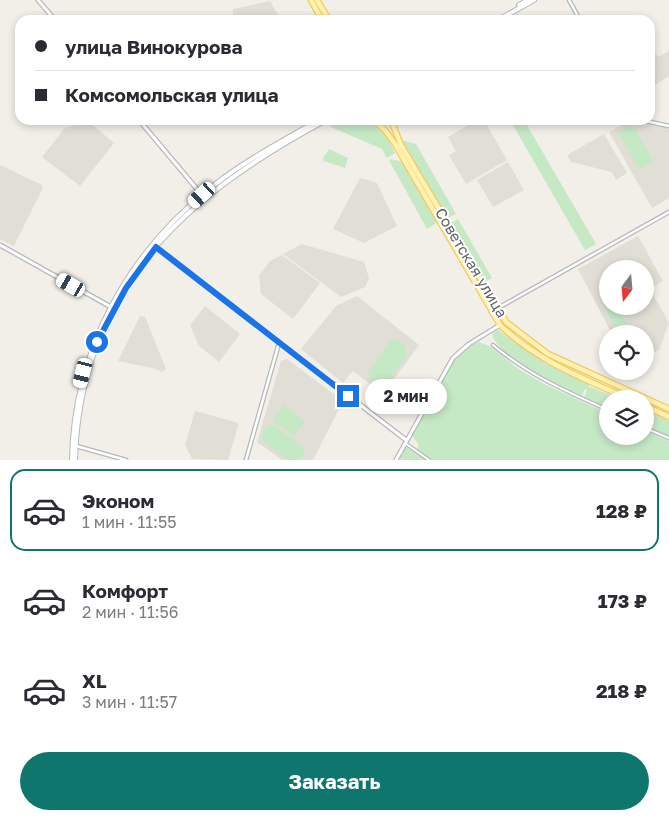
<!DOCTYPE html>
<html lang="ru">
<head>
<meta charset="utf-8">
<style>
	:root { --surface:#fff; --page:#f2f2f3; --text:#2b2b33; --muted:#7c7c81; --line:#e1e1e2; --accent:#0f766e }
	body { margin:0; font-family:"Golos Text",sans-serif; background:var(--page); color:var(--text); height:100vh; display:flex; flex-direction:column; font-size:19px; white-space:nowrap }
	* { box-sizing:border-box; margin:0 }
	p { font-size:16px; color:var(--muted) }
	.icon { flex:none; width:28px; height:28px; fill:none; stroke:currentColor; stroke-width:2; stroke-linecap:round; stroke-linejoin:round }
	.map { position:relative; height:460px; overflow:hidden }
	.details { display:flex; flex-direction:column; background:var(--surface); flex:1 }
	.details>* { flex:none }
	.hud { position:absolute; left:15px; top:15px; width:640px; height:110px; border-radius:15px; box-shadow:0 2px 8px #0003; display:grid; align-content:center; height:110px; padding:0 20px; background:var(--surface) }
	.needle { width:32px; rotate:196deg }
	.buttons { position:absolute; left:599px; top:260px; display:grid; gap:10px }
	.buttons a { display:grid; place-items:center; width:55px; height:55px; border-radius:50%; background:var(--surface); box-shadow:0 2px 8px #0003; font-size:25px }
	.end { position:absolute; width:22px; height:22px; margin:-11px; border:6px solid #1a73e8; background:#fff; box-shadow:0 0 0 2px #fff }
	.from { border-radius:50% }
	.bubble { position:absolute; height:35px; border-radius:18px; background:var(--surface); box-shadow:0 2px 8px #0003; font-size:16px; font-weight:700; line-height:35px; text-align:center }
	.car { position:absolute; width:15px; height:30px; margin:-15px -8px; border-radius:6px; box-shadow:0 0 4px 1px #0007; background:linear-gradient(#fff 24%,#345 0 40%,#fff 0 76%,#345 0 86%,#fff 0) }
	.hud b { display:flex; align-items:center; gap:18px; height:48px; font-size:19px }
	.hud b+b { border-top:1px solid var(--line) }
	.hud i { width:12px; height:12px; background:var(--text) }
	ul { padding:9px 0 0; list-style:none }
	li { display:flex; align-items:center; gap:15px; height:82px; margin:0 10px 8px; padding:0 10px; border:2px solid transparent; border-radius:15px }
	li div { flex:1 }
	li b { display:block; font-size:19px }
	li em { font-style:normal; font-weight:700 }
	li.current { border-color:var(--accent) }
	li>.icon { width:45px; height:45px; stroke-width:1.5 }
	.button { display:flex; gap:10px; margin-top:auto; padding:10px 20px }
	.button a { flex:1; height:58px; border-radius:30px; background:var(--accent); color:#fff; font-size:20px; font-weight:700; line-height:58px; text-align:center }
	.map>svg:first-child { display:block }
	.education { fill:#e1ded6; fill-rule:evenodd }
	.green { fill:#c5e8c5 }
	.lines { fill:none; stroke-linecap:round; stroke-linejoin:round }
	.pedestrian-casing { stroke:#b5b8bc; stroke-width:4.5 }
	.minor-casing { stroke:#b5b8bc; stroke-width:5 }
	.tertiary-casing { stroke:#b5b8bc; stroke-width:5.5 }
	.secondary-casing { stroke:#b6babf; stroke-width:6 }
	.primary-casing { stroke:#f2c960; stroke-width:7 }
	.pedestrian { stroke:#fff; stroke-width:2 }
	.minor { stroke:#fff; stroke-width:2.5 }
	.tertiary { stroke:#fff; stroke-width:3 }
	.secondary { stroke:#fff; stroke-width:4 }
	.primary { stroke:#fff2af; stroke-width:4.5 }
	.route { stroke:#1a73e8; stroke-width:6 }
	.labels { text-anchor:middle; stroke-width:4; stroke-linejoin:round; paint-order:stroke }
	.street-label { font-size:15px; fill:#5f6368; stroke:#fff }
</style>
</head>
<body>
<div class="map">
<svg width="669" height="460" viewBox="0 0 669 460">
	<rect width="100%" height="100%" fill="#f1efe8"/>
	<!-- education -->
	<g class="education">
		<path d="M270 1 281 20H233V9Z"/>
		<path d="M651 47 658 57 669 51V76L652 87Z"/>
		<path d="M476 120H484L507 160 466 184 449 155 456 151 448 137Z"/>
		<path d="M88 121 114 143 80 186 42 157 65 128Z"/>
		<path d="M629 121 669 128V198L652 208 609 132Z"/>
		<path d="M604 134 627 173 616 180 612 172 571 162 567 155Z"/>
		<path d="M508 162 524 190 493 207 477 180Z"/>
		<path d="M0 165 42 185 43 188 14 246 0 239Z"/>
		<path d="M360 178 377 183 397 226 364 243 333 229Z"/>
		<path d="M638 236 663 281 650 289 669 323 659 350 645 358V334H612L578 269ZM608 269H645V306H608Z"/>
		<path d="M302 244 364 262 369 278 365 287 341 297 283 254Z"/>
		<path d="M282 255 320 283 293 319 261 294 259 276 270 261Z"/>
		<path d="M357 296 419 345 383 394 353 371 343 383 301 349 336 306Z"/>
		<path d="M205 306 240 334 219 362 199 346 190 325Z"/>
		<path d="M140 316 145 317 166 369 162 372 157 369 118 361Z"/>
		<path d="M287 359 343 401 313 460H282L257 442 281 361Z"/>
		<path d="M195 411 239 423 228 460 192 459 185 445Z"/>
	</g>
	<!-- green -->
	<g class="green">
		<path d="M329 120H363L370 123 386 136 395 153 387 158 382 149 331 127V123L325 124 324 122Z"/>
		<path d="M510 120H524L596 244 585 250Z"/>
		<path d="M629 126 634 127 652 159 651 162 641 168 638 167 619 135 621 131Z"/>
		<path d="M401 140 416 144 456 214 448 218Z"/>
		<path d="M329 149 348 158 345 168 324 161 323 158Z"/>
		<path d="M391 159 403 162 437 220 435 224 427 229 389 160Z"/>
		<path d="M458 219 492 278 486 281 451 223Z"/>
		<path d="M607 301 608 306H618L631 334H618L604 305Z"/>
		<path d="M498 330 546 364 589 384V388L591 387 619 399H608L607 409 584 398 587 390 585 389 582 396C557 384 500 361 492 334Z"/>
		<path d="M394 339 404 344 407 356 384 386H379L370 380 368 372 390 341Z"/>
		<path d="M478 342 492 347 517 368 544 384 607 413 608 436H645V430L669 441V460H399L406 447 415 453 419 445 412 435 452 361 463 351Z"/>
		<path d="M284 405 305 421 294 436 273 420Z"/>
		<path d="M645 410 669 421V436L645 426Z"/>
		<path d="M268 426H275L303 447 304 454 300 460H288L262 440V432Z"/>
	</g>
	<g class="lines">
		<defs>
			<g id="pedestrian">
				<path d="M493 345C529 375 565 391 608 410"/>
				<path d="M645 428 669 438"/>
				<path d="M405 443 429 460"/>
			</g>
			<g id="minor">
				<path d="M569 0 580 20"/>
				<path d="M641 120 669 126"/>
				<path d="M498 308 669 212"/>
				<path d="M76 446 126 460"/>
				<path d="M246 460 279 343"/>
			</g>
			<g id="tertiary">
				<path d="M38 0 55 20"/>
				<path d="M139 120 202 195"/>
				<path d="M0 245 111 307"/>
				<path d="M155 247 406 440"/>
				<path d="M396 460 453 358 469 344 500 325"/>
			</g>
			<g id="secondary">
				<path d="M519 5 528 0"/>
				<path d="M498 20 534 0"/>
				<path d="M72 460C74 351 127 253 213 186 246 160 283 141 319 120"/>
				<path d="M75 460C80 289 184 196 326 120"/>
			</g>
			<g id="primary">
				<path d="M311 0 322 20"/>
				<path d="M317 0 329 20"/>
				<path d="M373 120 385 130 395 144 500 325C537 361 583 378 629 399"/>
				<path d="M391 120 401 145 506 322 548 354 669 409"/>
				<path d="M645 406 669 417"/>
			</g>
		</defs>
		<!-- pedestrian casing -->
		<use href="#pedestrian" class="pedestrian-casing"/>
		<!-- minor casing -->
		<use href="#minor" class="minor-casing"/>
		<!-- tertiary casing -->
		<use href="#tertiary" class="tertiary-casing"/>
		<!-- secondary casing -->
		<use href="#secondary" class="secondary-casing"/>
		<!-- primary casing -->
		<use href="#primary" class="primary-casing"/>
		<!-- pedestrian -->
		<use href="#pedestrian" class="pedestrian"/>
		<!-- minor -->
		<use href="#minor" class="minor"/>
		<!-- tertiary -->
		<use href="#tertiary" class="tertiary"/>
		<!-- secondary -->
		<use href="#secondary" class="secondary"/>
		<!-- primary -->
		<use href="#primary" class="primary"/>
	</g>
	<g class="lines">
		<!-- route -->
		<path class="route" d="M97 342 126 288 156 247 348 396"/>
	</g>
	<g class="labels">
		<!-- street labels -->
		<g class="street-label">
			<text transform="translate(471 263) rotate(59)" y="5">Советская улица</text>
		</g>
	</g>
</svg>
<div class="buttons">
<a><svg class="needle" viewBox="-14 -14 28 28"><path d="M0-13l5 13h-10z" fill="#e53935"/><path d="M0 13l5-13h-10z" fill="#7c7c81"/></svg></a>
<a><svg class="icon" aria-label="locate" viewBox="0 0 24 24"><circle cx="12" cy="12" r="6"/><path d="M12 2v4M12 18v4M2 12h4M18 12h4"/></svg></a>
<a><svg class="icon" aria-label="layers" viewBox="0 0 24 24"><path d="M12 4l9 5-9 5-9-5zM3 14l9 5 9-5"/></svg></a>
</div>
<i class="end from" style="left:97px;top:342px"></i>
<i class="end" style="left:348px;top:396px"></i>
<div class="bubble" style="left:365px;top:379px;width:82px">2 мин</div>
<i class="car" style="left:202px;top:195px;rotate:228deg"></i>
<i class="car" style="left:71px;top:285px;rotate:300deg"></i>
<i class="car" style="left:83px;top:373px;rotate:194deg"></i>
<div class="hud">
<b><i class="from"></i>улица Винокурова</b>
<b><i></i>Комсомольская улица</b>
</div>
</div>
<section class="details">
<ul>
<li class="current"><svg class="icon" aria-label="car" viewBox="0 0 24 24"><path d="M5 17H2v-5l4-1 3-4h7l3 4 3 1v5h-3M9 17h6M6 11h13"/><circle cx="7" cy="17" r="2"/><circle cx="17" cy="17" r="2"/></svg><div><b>Эконом</b><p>1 мин · 11:55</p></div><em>128 ₽</em></li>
<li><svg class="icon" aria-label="car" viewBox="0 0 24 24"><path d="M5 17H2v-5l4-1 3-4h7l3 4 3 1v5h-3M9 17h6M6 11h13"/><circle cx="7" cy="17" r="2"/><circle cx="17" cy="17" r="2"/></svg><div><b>Комфорт</b><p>2 мин · 11:56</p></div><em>173 ₽</em></li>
<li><svg class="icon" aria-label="car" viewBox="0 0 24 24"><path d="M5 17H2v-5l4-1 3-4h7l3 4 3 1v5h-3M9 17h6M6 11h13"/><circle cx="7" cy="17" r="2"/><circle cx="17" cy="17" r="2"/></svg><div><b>XL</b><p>3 мин · 11:57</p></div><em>218 ₽</em></li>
</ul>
<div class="button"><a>Заказать</a></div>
</section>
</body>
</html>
